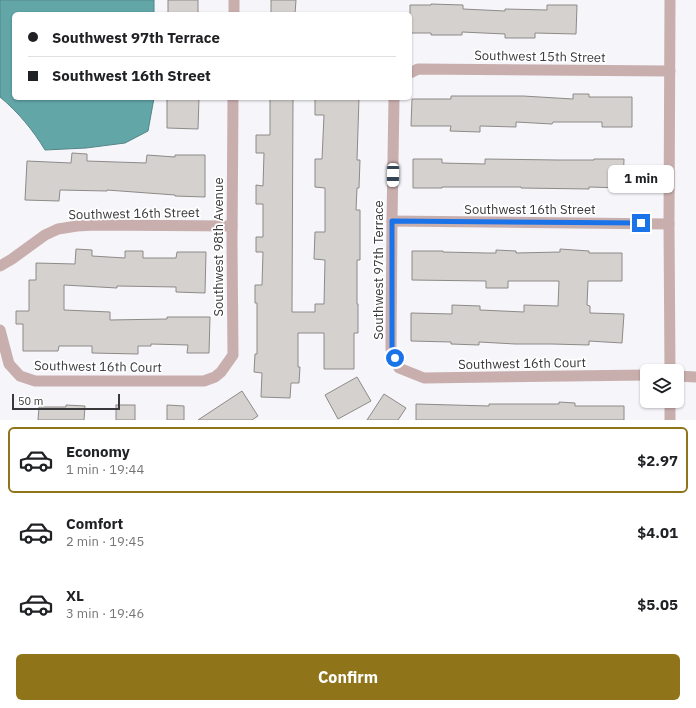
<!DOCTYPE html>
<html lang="en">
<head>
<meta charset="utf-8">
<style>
	:root { --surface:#fff; --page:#f2f2f2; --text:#202124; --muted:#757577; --line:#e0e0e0; --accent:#90741a }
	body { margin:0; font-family:"IBM Plex Sans",sans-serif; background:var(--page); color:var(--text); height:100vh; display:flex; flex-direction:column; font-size:15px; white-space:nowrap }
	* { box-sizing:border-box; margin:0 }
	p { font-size:13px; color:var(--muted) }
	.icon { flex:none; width:22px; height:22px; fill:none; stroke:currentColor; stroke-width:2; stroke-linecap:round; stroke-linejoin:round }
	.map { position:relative; height:420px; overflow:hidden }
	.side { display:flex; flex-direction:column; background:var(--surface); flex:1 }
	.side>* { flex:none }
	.guide { position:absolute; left:12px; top:12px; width:400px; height:88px; border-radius:6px; box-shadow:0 1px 3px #0004; display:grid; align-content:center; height:88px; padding:0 16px; background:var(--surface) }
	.tools { position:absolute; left:640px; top:364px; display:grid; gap:8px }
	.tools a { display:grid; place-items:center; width:44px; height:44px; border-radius:6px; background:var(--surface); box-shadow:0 1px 3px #0004; font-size:20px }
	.scale { position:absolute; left:12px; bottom:10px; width:108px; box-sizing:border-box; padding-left:4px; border:2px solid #39393b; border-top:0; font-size:11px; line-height:14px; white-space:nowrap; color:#39393b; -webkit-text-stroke:3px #fff; paint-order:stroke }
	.end { position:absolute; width:18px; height:18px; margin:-9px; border:5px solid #1a73e8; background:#fff; box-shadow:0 0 0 2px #fff }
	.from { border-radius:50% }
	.bubble { position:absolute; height:28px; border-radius:6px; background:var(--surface); box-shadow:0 1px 3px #0004; font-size:13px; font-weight:700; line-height:28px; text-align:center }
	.car { position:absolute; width:12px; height:24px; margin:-12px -6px; border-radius:5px; box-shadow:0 0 3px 1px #0007; background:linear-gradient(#fff 24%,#345 0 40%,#fff 0 76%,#345 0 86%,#fff 0) }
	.guide b { display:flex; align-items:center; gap:14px; height:38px; font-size:15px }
	.guide b+b { border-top:1px solid var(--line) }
	.guide i { width:10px; height:10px; background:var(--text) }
	ul { padding:7px 0 0; list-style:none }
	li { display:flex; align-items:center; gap:12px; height:66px; margin:0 8px 6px; padding:0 8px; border:2px solid transparent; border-radius:6px }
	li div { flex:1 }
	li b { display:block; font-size:15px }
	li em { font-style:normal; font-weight:700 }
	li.on { border-color:var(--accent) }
	li>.icon { width:36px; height:36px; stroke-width:1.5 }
	.action { display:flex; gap:8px; margin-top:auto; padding:8px 16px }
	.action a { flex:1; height:46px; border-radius:6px; background:var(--accent); color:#fff; font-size:16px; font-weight:700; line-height:46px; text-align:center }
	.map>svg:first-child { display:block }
	.water { fill:#62a6a7; stroke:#568587 }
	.building { fill:#d5d1cf; stroke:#8e8a88 }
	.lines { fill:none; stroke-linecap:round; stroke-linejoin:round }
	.minor { stroke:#c9aeae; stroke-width:11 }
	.route { stroke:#1a73e8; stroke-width:5 }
	.labels { text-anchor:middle; stroke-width:3.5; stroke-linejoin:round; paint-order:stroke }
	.street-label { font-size:13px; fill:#39393b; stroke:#fff }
</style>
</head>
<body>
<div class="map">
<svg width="696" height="420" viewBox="0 0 696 420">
	<rect width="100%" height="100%" fill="#f5f5fa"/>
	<!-- water -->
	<path class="water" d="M0 0H154V14H14V98H154L148 131 125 143 86 148 45 150C33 130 18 112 0 97Z"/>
	<!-- building -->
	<g class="building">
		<rect x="168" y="0" width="30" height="14"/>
		<path d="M271 0H296L295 14H271Z"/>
		<path d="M431 4 463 5V9L505 11V9L547 10V5H577L576 34 535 33V38H505V34L462 32V35H431V33H410V5H431Z"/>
		<path d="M573 94H589V97H632V127H602V122H553L552 124 516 122V127L480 126V132L450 131 451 126H411L412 99H451V96H523L573 99Z"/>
		<path d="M167 98H199L198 129 167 128Z"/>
		<path d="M270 98H293L292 312H315V304H324L325 260 314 259 315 232H325V188L315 187V159H322L324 115H315V98H359L357 160H360L359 188H357L356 210H360V260H357V304H358V333H354V369H324V333H298V367H300L299 383H291L290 398 261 397 262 373 254 372 255 354H257V303H255V285H262L263 252H256V237H263V204H256V185L263 186 264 153H256V135H270Z"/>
		<path d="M72 153 87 154V161L146 163 147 155 175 157V155H205V197L175 196V195L107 190V191L60 190 59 201 25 200 27 161 71 163Z"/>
		<path d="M413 159H442V163L485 164V159L558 160H594V159H624L623 188 589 187V189L521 188V187H442V188H413Z"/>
		<path d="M76 249 92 250V256L125 258V251H143V258H176L177 252H206L205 293 176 292V287L117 286V288L64 285V310L110 312V320L167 319V317H210L209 353H187L188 345 151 344V346H138V354L92 353V346H59L58 351H23V324H16V311H29V280H36V263L75 264Z"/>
		<path d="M560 249 589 251V253H622V281H588L587 305 590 306V313L624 314 622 343 589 341V345L552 344H515L479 342V345L451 344V342L411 341V313L452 314V305L480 306V310L524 312V305L558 306 559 281H508V288H486V281L412 280V251H443V252L487 253H496V250L516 251V253L560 252Z"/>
		<path d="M357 377 371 401 338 419 325 395Z"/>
		<path d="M242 391 258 416 252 420H198Z"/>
		<path d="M384 394 406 408 398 420H367Z"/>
		<path d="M559 402 575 403V406H624V420H416V404L489 406V404H559Z"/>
		<path d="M66 405 85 406 84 420H38L39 407H66Z"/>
		<rect x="116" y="405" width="19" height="15"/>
		<path d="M167 405 184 406V420H167Z"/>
	</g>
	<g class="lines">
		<!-- minor -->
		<g class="minor">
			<path d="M234 14V0"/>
			<path d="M410 73 418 69 670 71"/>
			<path d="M394 98 392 221 391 349 399 368 424 378 647 375"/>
			<path d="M392 221 669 224"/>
			<path d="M0 266 12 259 45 235 58 229 77 226 96 225 232 226"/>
			<path d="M0 330 9 364 20 376 35 381H204L215 377 221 372 233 355 232 243 233 98"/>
			<path d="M670 371 669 224 670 0"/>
			<path d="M677 376 696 377"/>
			<path d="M670 420V401"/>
		</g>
	</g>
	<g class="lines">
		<!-- route -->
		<path class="route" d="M395 358 392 349V221L641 223"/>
	</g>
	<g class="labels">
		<!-- street labels -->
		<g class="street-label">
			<text transform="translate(540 56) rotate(1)" y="5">Southwest 15th Street</text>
			<text x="530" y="214">Southwest 16th Street</text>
			<text transform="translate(134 213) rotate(-1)" y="5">Southwest 16th Street</text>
			<text transform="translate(218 247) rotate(-90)" y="5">Southwest 98th Avenue</text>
			<text transform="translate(378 270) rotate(-90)" y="5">Southwest 97th Terrace</text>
			<text transform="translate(522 363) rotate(-1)" y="5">Southwest 16th Court</text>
			<text transform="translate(98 366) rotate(1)" y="5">Southwest 16th Court</text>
		</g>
	</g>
</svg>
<div class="tools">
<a><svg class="icon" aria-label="layers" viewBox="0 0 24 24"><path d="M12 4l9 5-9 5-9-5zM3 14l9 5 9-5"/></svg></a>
</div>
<div class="scale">50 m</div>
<i class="end from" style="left:395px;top:358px"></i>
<i class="end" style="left:641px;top:223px"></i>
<div class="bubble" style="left:608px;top:165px;width:66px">1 min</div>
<i class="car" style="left:393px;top:175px;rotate:181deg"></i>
<div class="guide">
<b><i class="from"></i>Southwest 97th Terrace</b>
<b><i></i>Southwest 16th Street</b>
</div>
</div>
<section class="side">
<ul>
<li class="on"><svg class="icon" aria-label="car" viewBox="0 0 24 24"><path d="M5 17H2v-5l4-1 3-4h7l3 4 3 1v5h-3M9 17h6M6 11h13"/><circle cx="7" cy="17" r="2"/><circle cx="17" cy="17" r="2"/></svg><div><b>Economy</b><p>1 min · 19:44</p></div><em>$2.97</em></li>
<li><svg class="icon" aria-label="car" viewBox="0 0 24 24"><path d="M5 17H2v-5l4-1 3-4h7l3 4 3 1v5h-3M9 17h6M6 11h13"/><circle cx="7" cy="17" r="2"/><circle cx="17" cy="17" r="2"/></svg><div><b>Comfort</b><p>2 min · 19:45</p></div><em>$4.01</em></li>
<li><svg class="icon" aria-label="car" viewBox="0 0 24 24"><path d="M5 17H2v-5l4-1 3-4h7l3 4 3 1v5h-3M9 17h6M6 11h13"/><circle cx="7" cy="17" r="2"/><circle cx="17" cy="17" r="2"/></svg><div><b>XL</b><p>3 min · 19:46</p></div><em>$5.05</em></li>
</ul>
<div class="action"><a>Confirm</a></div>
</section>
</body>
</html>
